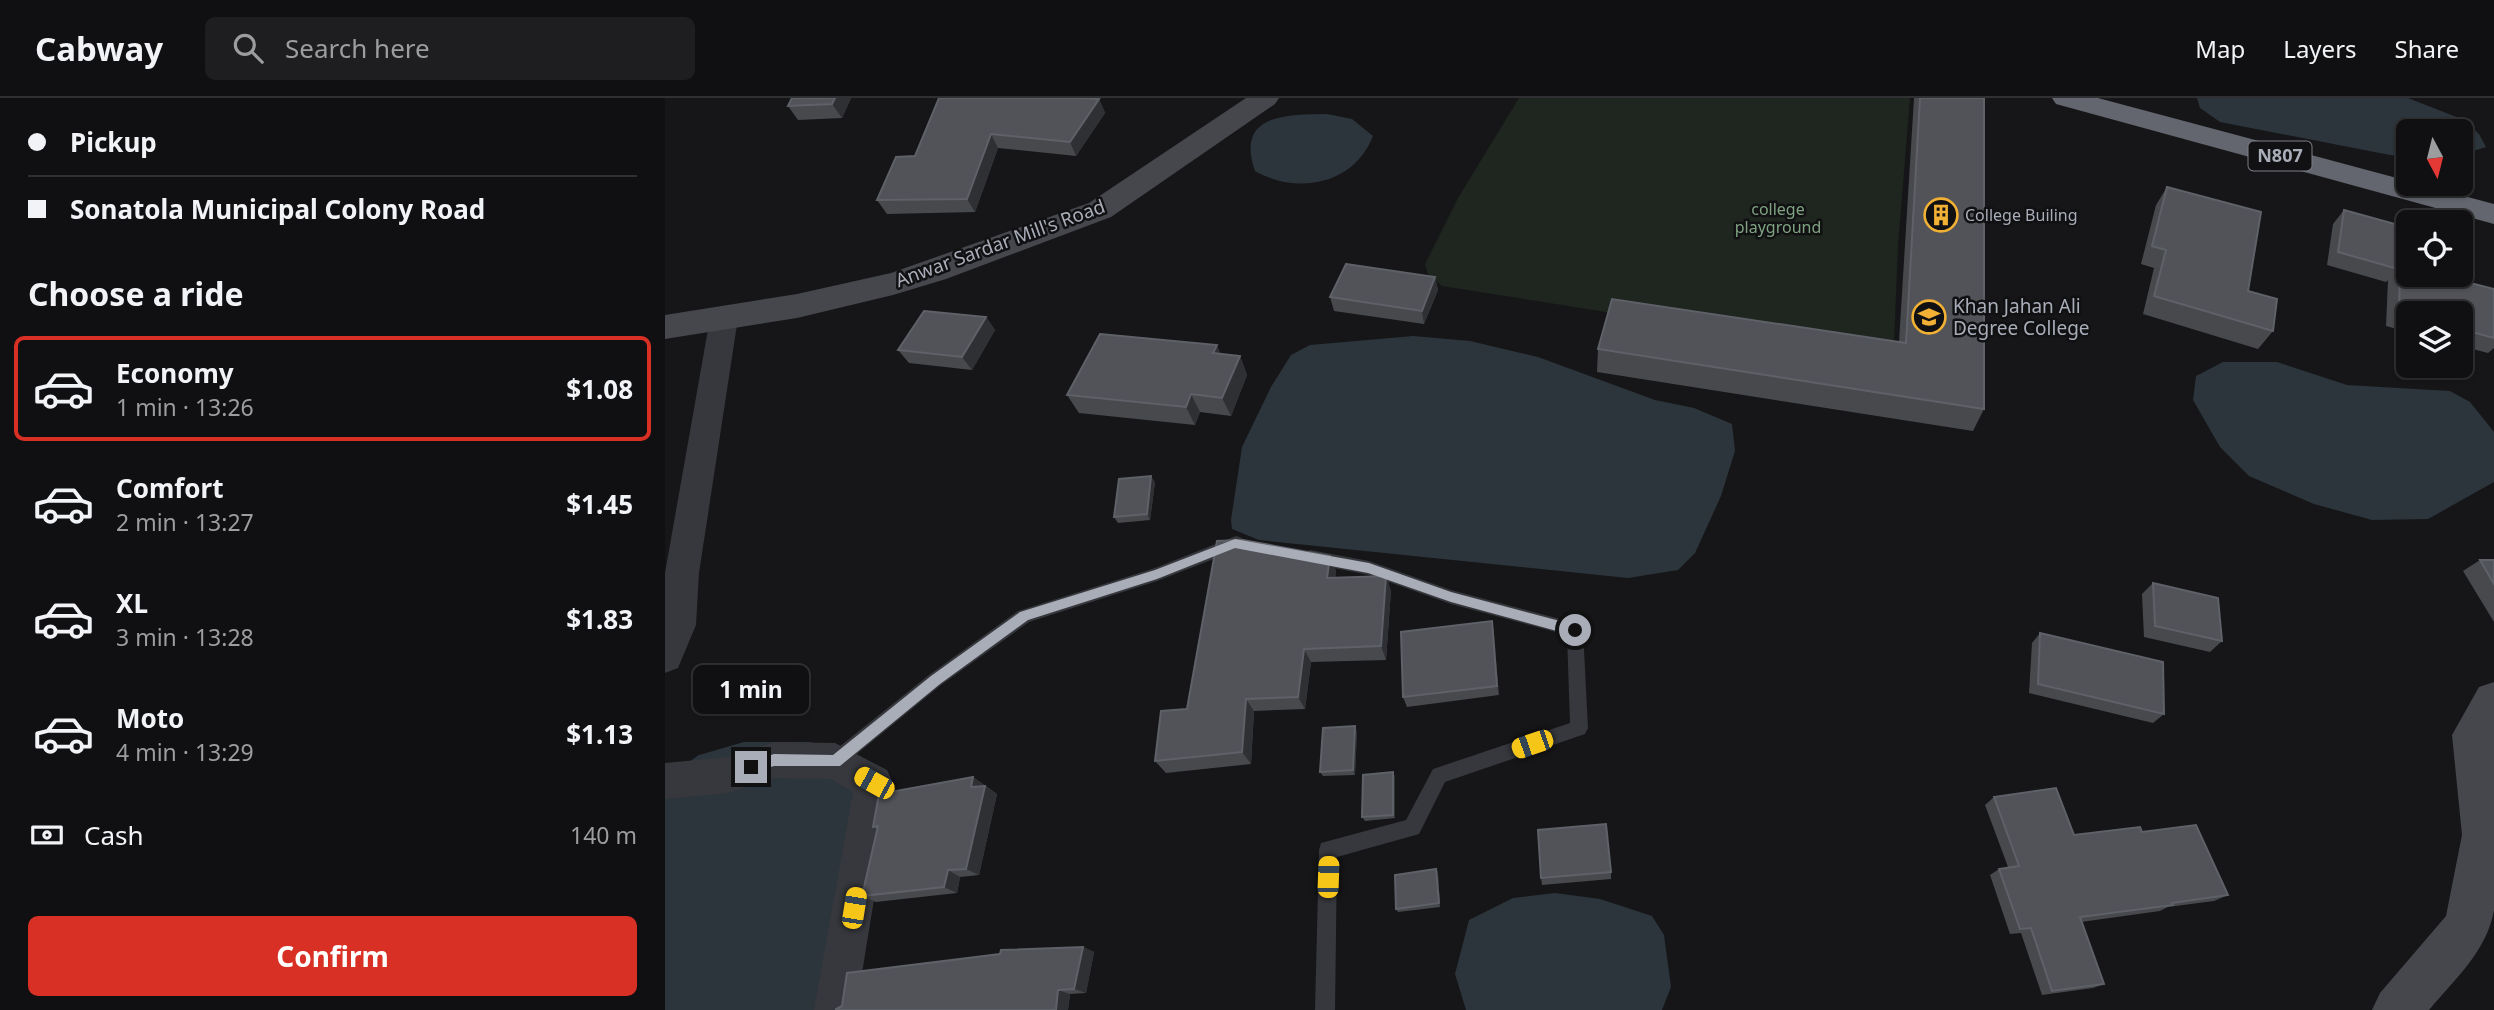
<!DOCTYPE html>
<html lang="en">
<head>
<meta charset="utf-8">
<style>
	:root { --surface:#101012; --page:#1e1e20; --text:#f1f3f6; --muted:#9c9d9f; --line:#303032; --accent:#d93025 }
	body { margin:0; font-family:"Noto Sans",sans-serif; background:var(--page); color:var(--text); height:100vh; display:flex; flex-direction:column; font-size:26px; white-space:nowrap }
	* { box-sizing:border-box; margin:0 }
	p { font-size:23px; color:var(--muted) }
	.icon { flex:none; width:38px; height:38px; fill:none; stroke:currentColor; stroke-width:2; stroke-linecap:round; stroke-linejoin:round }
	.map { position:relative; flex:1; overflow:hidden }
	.panel { display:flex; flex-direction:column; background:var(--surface); width:665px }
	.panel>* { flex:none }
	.guide { display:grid; align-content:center; height:154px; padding:0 28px; background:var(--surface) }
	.needle { width:46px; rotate:173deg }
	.buttons { position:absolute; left:1731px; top:21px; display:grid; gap:14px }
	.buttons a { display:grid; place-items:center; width:77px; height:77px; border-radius:10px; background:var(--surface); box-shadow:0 2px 5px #0004,0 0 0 2px var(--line); font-size:35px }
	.end { position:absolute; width:32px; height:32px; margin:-16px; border:9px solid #a8adb8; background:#111; box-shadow:0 0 0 4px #111 }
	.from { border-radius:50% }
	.bubble { position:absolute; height:49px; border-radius:10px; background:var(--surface); box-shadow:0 2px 5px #0004,0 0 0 2px var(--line); font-size:23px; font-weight:700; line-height:49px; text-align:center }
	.car { position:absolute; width:21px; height:42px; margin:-21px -10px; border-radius:9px; box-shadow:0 0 5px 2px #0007; background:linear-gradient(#f5c518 24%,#345 0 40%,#f5c518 0 76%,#345 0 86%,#f5c518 0) }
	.guide b { display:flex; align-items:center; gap:24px; height:66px; font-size:26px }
	.guide b+b { border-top:2px solid var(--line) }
	.guide i { width:18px; height:18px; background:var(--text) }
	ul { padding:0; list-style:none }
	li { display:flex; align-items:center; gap:21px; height:105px; margin:0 14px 10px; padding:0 14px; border:4px solid transparent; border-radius:10px }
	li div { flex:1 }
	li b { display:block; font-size:26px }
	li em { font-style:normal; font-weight:700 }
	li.on { border-color:var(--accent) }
	li>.icon { width:63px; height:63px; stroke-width:1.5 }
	h2 { padding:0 28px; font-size:32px; line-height:84px }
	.pay { display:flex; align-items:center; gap:18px; height:77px; padding:0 28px; font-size:26px }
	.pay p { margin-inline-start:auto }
	.primary-button { display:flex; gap:14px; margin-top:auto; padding:14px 28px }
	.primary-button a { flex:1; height:80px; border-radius:10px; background:var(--accent); color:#fff; font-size:28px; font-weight:700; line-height:80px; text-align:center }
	header { display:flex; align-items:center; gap:42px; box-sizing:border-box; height:98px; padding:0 35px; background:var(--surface); border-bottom:2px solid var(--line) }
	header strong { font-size:33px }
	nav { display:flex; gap:38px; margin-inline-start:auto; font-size:24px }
	.search { width:490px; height:63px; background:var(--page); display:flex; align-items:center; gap:18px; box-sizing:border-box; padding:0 24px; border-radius:10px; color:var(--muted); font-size:26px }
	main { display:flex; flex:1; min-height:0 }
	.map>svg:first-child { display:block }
	.green { fill:#1e261f }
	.water { fill:#2c353c }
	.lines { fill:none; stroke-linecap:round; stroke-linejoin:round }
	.lane { fill:#37383d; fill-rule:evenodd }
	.street { fill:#37383d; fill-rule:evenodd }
	.secondary { fill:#45474d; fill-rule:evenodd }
	.highway { fill:#63666e; fill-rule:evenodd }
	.wall { fill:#47494d }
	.shaded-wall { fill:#2f3033 }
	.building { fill:#525359; stroke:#5f6168; stroke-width:2 }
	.route { fill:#a8adb8 }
	.labels { text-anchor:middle; stroke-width:5; stroke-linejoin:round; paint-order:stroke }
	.far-park-label { font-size:16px; fill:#7fa381; stroke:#111113 }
	.far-poi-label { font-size:16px; fill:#a8adb8; stroke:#111113; text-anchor:start }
	.shield { fill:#111113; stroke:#7b7e86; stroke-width:2 }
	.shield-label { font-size:18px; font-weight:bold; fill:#a8adb8 }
	.street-label { font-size:19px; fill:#a8adb8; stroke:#111113 }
	.poi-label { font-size:19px; fill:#a8adb8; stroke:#111113; text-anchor:start }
</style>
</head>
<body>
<header>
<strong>Cabway</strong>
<div class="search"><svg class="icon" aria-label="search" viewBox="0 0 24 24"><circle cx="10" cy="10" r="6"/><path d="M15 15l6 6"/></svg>Search here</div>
<nav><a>Map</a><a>Layers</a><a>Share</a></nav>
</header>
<main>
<section class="panel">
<div class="guide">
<b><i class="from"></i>Pickup</b>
<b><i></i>Sonatola Municipal Colony Road</b>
</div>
<h2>Choose a ride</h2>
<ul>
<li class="on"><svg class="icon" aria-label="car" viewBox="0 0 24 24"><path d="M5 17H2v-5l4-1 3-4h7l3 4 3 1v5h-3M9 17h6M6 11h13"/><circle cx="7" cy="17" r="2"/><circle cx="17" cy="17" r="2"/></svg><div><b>Economy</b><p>1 min · 13:26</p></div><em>$1.08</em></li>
<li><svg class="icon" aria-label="car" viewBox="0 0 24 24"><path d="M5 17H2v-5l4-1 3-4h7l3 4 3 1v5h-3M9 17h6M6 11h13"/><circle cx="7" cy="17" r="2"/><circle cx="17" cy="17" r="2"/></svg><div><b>Comfort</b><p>2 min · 13:27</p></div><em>$1.45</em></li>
<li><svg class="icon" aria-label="car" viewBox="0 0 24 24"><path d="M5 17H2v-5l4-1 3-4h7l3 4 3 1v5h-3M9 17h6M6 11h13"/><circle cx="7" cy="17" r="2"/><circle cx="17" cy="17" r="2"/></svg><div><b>XL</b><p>3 min · 13:28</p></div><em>$1.83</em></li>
<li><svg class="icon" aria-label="car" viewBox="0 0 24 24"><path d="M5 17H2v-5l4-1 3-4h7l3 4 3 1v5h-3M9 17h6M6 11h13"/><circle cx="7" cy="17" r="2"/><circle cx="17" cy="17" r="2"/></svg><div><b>Moto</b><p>4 min · 13:29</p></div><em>$1.13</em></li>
</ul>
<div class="pay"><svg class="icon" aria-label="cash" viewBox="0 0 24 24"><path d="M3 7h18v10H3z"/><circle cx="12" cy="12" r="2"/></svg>Cash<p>140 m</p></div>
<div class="primary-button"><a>Confirm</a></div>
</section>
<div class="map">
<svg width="1829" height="912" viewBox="0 0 1829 912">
	<rect width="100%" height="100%" fill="#161618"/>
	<!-- green -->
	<path class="green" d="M854 0H1245L1233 147 1229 244 1054 232 777 188 763 176 760 166 793 100Z"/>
	<!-- water -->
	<g class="water">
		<path d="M1532 0H1743L1799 22 1814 36 1821 49 1796 57V33H1743V59L1725 57 1555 24 1535 10Z"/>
		<path d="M662 16 687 21 708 38C689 87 632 97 590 73 570 15 622 17 662 16Z"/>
		<path d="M748 238 805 243 873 259 990 302 1029 310 1067 326 1070 353 1056 398 1030 455 1013 472 963 480 594 442 567 431 566 422 577 349 606 289 626 257 645 247Z"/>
		<path d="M1558 264H1612L1682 287 1785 293 1805 304 1829 334V384L1763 421 1707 422 1649 406 1584 378 1555 349 1528 302 1531 278Z"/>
		<path d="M79 644H146L189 680 194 724 167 912H0V680L34 657Z"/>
		<path d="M890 795 935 801 987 818 999 837 1006 889 997 912H801L790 876 804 822 848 800Z"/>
	</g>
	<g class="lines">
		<!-- lane -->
		<g class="lane">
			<path d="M571 438 577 440 579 445 577 450 492 483 364 524 276 587 176 669 170 672 164 669 161 663 164 657 264 577 353 513 490 470Z"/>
			<path d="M645 452 704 463 786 492 910 525 916 527 918 532 923 630 920 636 780 684 754 736 672 759 670 912H650L654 752 656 745 741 722 768 671 905 625 902 537 786 506 704 477 639 464 637 459 639 454Z"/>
		</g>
		<!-- street -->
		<g class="street">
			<path d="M59 210 69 213 73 220 34 475 31 527 13 570 0 575V475L45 220 49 213Z"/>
			<path d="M109 644 170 645 222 672 228 685 191 912H149L188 694 166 681 109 680 64 695 0 701V665L64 659Z"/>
		</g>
		<!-- secondary -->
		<g class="secondary">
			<path d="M581 0H614L610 6 446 119 281 181 228 197 132 220 0 241V217L132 196 226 175 424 105Z"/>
			<path d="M1829 584V812C1822 853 1790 881 1764 912H1707L1715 895 1781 818 1797 737 1787 637 1814 589Z"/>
		</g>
		<!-- highway -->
		<path class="highway" d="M1387 0H1433L1743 83V86H1754L1829 106V126L1391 6Z"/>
	</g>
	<!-- wall -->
	<g class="wall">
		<path d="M186 0 177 20 133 22 123 8Z"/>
		<path d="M1249 0H1319V311L1308 333 932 274 933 251 1234 244Z"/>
		<path d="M434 1 440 15 411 58 333 50 310 114 222 116 212 102 250 58Z"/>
		<path d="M1502 89 1583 193 1608 233 1593 251 1478 216 1489 170 1476 166 1491 107Z"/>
		<path d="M1679 112 1734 169 1735 167 1829 191V250L1823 255 1796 248V215H1743V234L1721 228 1723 182 1721 184 1662 167 1668 126Z"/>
		<path d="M770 179 773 192 759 226 669 213 665 199Z"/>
		<path d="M321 219 330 232 307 272 244 265 233 252Z"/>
		<path d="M555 256 575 258 582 277 566 318 535 314 530 327 414 315 402 297Z"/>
		<path d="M490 384 485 422 453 425 449 419Z"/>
		<path d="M665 458 671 473 670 480 721 478 726 493 721 562 646 564 640 611 589 613 586 666 501 675 490 663 522 611Z"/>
		<path d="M1815 462H1829V524L1798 473Z"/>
		<path d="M1488 485 1557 543 1545 554 1479 539 1477 496Z"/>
		<path d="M827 523 834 597 742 609 738 599Z"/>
		<path d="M1375 535 1499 616 1488 625 1364 595 1367 545Z"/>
		<path d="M692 633 690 677 658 678 655 674Z"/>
		<path d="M730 678V720L700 723 697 719Z"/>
		<path d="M308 679 332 696 314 777 295 779 292 795 211 804 197 798 212 731 208 729Z"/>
		<path d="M1329 699 1409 737 1477 734 1563 797 1549 803 1503 809 1495 813 1416 824 1439 886 1428 890 1377 897 1356 835 1345 836 1325 777 1334 771 1343 769 1320 707Z"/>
		<path d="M771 771 773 774 775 809 733 814 731 811Z"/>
		<path d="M946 774V781L877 787 876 780Z"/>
		<path d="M418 849 429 854 421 895 405 896 403 912H171Z"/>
	</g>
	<!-- shaded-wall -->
	<g class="shaded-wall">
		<path d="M170 0H186L177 20 167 6Z"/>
		<path d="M434 1 440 15 411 58 405 44Z"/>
		<path d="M326 36 333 50 310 114 302 101Z"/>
		<path d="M770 179 773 192 759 226 757 213Z"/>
		<path d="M321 219 330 232 307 272 297 259Z"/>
		<path d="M552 247 560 266 548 255Z"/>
		<path d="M575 258 582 277 566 318 557 300Z"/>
		<path d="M526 296 535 314 530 327 521 309Z"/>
		<path d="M486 378 490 384 485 422 482 416Z"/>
		<path d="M665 458 671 473 668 495 662 480Z"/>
		<path d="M721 478 726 493 721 562 716 548Z"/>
		<path d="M827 523 829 534 834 597 832 588Z"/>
		<path d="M639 551 646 564 640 611 633 599Z"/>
		<path d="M581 601 589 613 586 666 577 654Z"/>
		<path d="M690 628 692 633 690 677 688 672Z"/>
		<path d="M728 674 730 678V720L728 717Z"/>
		<path d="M308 679 319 687 318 697 306 689Z"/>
		<path d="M320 688 332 696 314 777 301 771Z"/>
		<path d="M771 771 773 774 775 809 774 805Z"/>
		<path d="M283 772 295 779 292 795 279 789Z"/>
		<path d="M418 849 429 854 421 895 409 891Z"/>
		<path d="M393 892 405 896 403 912H391Z"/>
	</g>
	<!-- building -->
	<g class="building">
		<path d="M127 0H170L167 6 123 8Z"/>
		<path d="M274 0H421L434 1 405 44 326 36 302 101 212 102 231 59 250 58Z"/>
		<path d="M1255 0H1319V311L933 251 947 201 1241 245Z"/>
		<path d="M1502 89 1596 114 1583 193 1612 201 1608 233 1489 198 1501 152 1487 148Z"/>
		<path d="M1679 112 1737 128 1733 171 1673 154Z"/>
		<path d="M681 166 770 179 757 213 665 199Z"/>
		<path d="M1735 167 1743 169V177H1774L1829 191V240L1796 231V215H1743V217L1734 214Z"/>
		<path d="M259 213 321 219 297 259 233 252Z"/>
		<path d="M435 236 552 247 548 255 575 258 557 300 526 296 521 309 402 297Z"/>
		<path d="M486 378 482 416 449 419 454 381Z"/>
		<path d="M578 442 665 458 662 480 721 478 716 548 639 551 633 599 581 601 577 654 490 663 496 613 522 611 552 443Z"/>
		<path d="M1815 462H1829V486Z"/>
		<path d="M1488 485 1553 500 1557 543 1490 528Z"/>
		<path d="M827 523 832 588 738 599 736 534Z"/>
		<path d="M1375 535 1498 564 1499 616 1373 586Z"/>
		<path d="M690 628 688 672 655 674 658 630Z"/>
		<path d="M728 674V717L697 719 698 677Z"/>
		<path d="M308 679 306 689 320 688 301 771 283 772 279 789 197 798 213 728 208 729 214 696Z"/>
		<path d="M1391 690 1409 737 1475 729 1477 734 1531 727 1563 797 1507 805 1508 807 1415 819 1439 886 1387 893 1366 830 1355 831 1334 771 1354 768 1329 699Z"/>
		<path d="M941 726 946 774 876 780 873 732Z"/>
		<path d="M771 771 774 805 731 811 730 777Z"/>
		<path d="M418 849 409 891 393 892 391 912H171V911L177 908 182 875 335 856 336 852Z"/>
	</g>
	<!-- route -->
	<path class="route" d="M570 441 704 465 786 494 910 527 916 532 910 538 786 504 703 475 570 450 492 481 363 522 275 586 175 668H109L86 675 82 674V665L109 656 168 657 266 578 355 514 490 472Z"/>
	<!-- icons -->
	<defs>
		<symbol id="building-ring" viewBox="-11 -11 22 22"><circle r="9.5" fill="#111113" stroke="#f2b134" stroke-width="1.5"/><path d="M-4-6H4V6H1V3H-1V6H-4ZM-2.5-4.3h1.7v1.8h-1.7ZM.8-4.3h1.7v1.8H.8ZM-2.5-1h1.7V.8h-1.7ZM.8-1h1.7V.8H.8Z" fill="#f2b134"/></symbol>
		<symbol id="university-ring" viewBox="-11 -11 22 22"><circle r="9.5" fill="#111113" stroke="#f2b134" stroke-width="1.5"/><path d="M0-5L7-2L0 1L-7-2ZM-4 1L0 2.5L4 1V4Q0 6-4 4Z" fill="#f2b134"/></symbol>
	</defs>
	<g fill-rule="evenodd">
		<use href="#building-ring" x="1257" y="98" width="38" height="38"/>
		<use href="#university-ring" x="1245" y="200" width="38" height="38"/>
	</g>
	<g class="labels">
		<!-- far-park labels -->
		<g class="far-park-label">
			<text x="1113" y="117">college<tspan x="1113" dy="18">playground</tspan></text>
		</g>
		<!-- far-poi labels -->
		<g class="far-poi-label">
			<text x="1300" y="123">College Builing</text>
		</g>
		<!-- shield labels -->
		<rect class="shield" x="1583.5" y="43.5" width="63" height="29" rx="5"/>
		<g class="shield-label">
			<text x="1615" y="64">N807</text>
		</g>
		<!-- street labels -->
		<g class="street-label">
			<text transform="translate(335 145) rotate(-20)" y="7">Anwar Sardar Mill's Road</text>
		</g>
		<!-- poi labels -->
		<g class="poi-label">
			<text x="1288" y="215">Khan Jahan Ali<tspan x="1288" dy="22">Degree College</tspan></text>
		</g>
	</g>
</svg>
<div class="buttons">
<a><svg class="needle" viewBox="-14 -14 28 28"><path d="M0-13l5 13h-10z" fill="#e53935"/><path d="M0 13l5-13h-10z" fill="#9c9d9f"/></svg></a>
<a><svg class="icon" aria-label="locate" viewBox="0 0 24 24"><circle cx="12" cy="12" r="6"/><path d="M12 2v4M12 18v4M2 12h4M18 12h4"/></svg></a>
<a><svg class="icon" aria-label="layers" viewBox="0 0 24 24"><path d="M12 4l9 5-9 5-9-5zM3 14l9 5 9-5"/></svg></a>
</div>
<i class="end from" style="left:910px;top:532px"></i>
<i class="end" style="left:86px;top:669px"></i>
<div class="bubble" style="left:28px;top:567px;width:116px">1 min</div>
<i class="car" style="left:867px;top:646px;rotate:251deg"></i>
<i class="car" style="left:209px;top:685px;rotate:299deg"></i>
<i class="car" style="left:663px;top:779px;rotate:2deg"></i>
<i class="car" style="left:189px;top:810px;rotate:9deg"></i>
</div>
</main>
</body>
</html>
